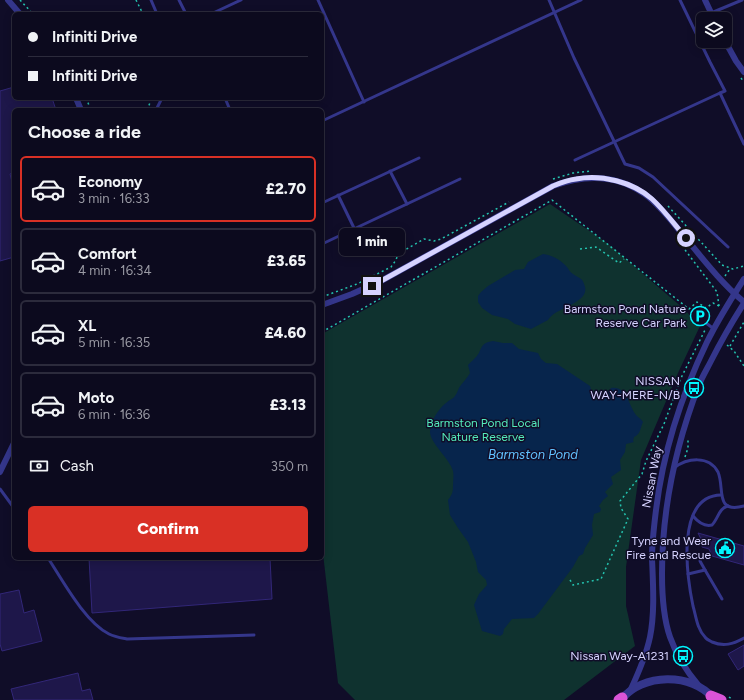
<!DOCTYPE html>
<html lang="en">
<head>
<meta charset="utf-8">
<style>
	:root { --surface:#0c0a1e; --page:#1a182b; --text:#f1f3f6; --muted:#9a9aa4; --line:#2c2b3c; --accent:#d93025 }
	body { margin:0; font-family:Figtree,sans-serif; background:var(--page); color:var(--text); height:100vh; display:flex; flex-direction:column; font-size:15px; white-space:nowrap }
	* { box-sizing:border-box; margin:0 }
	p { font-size:13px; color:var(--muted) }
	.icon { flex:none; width:22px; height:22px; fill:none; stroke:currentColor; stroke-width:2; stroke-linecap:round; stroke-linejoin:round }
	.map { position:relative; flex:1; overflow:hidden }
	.sheet { position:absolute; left:12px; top:108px; width:312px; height:452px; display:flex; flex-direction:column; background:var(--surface); border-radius:6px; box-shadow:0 2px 10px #0003,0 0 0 1px var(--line) }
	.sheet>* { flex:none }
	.top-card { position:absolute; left:12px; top:12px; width:312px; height:88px; border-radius:6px; box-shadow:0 2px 10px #0003,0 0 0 1px var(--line); display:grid; align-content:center; height:88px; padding:0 16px; background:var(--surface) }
	.controls { position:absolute; left:696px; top:12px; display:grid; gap:8px }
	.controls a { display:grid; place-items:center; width:36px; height:36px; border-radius:6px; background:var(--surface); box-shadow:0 2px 10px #0003,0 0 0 1px var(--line); font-size:20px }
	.end { position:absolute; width:18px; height:18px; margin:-9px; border:5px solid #d6d3ff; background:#111; box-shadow:0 0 0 2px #111 }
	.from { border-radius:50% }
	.bubble { position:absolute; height:28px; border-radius:6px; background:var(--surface); box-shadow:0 2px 10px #0003,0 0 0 1px var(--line); font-size:13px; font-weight:800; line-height:28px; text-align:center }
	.top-card b { display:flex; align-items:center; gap:14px; height:38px; font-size:15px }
	.top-card b+b { border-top:1px solid var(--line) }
	.top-card i { width:10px; height:10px; background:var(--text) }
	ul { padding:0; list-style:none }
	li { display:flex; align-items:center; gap:12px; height:66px; margin:0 8px 6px; padding:0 8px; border:2px solid var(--line); border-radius:6px }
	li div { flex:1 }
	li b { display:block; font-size:15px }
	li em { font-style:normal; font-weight:800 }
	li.selected { border-color:var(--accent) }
	li>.icon { width:36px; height:36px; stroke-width:1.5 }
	h2 { padding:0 16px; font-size:18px; line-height:48px }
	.pay { display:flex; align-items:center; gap:10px; height:44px; padding:0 16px; font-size:15px }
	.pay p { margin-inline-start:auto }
	.action { display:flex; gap:8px; margin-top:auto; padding:8px 16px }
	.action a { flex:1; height:46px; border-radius:6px; background:var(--accent); color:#fff; font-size:16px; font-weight:800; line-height:46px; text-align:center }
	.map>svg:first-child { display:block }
	.green { fill:#0f322f }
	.water { fill:#07254c }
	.building { fill:#1e174a; stroke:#322778 }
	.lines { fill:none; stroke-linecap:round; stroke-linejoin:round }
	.path { stroke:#24c3af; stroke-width:1.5; stroke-dasharray:2 3; stroke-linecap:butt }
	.service { stroke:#34368b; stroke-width:3 }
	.minor { stroke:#34368b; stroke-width:6 }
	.tertiary { stroke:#34368b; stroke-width:8 }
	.trunk { stroke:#da54d7; stroke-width:11 }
	.route { stroke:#d6d3ff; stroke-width:5 }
	.labels { text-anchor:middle; stroke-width:3; stroke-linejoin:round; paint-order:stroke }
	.poi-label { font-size:12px; fill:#d6d3ff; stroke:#100d28; text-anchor:end }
	.park-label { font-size:12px; fill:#54ebbb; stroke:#100d28 }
	.street-label { font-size:12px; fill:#d6d3ff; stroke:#100d28 }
	.water-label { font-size:13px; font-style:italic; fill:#61c1ff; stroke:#100d28 }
</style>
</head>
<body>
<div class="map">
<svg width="744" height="700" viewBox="0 0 744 700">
	<rect width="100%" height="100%" fill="#100d28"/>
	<!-- green -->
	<path class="green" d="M550 204 607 243 684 309 700 326 678 373 641 460 626 567V606L635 646 564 700H355L338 683 322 545V334Z"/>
	<!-- water -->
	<g class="water">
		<path d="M543 254C552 255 561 260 567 267 569 270 570 272 573 274 575 276 579 277 581 279 582 279 584 283 584 284 593 303 555 307 548 320L531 329 515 324 508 319 492 315 482 308 478 302V296L481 292 488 286 515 270 524 269 528 262Z"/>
		<path d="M493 341 503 343H512L519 349 538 353 541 359 546 363 557 364 590 386 594 400H604L607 393 611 388C628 386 628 405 636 415 639 418 641 419 643 422 640 428 641 434 634 437L633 441 634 442 626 444 625 452 620 460 621 470 611 477 613 484 605 492 608 496 603 500 599 506 601 509 600 512 594 514 592 525 593 535 585 548 583 554 579 556 573 567 538 614 534 618 512 619 504 629 503 634 500 636 482 631 474 605 479 594 487 585 486 580 478 572 476 562 468 542 458 528 450 515 448 500C452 495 453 492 453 486 453 481 454 476 453 471 450 459 430 443 430 432 430 422 438 409 446 403 449 400 453 399 455 396 458 392 458 388 461 385 464 381 467 378 470 373L468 365C471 362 472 361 475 358 483 351 478 343 493 341Z"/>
	</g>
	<!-- building -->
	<g class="building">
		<path d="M14 87V98H52L56 110H14V172L10 174 14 190V257L0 261V91Z"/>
		<path d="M698 533 744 546V565L712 556 709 549 702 547 703 543Z"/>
		<path d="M89 558H270L272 599 92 613Z"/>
		<path d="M19 590 24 613 34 610 42 641 2 651 0 644V594Z"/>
		<path d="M744 645V666L738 670 728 654Z"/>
		<path d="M78 673 82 691 90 689 93 700H14L11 689Z"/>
	</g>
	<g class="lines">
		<!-- path -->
		<g class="path">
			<path d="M20 0 33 14"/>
			<path d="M136 0 143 14"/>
			<path d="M741 78 744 82"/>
			<path d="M86 98 91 110"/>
			<path d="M147 110 152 98"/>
			<path d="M553 179 573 173 592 171"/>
			<path d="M668 206 722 265 733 269 744 266"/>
			<path d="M676 238 717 292 719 306"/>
			<path d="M580 249 596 247 619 263 624 259"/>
			<path d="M725 276 730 269"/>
			<path d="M322 297 357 284 391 267 396 260 398 254 424 239 434 241 441 239 509 202"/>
			<path d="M322 332 552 200 689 309 697 302 706 308 713 303 719 306"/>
			<path d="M727 345 734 351 744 366"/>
			<path d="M730 346 744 322"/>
			<path d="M685 457 688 448V440"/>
			<path d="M570 580 573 585 601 579 628 519 621 508 620 501 642 474 646 461 664 424 681 378 705 330"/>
			<path d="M729 697 733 700"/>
		</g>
		<!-- service -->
		<g class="service">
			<path d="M151 0 157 14"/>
			<path d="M179 0 186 14"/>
			<path d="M318 0 364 102"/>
			<path d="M549 0 574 58 625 164 639 168 653 177 728 247"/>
			<path d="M680 0 710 62 725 91 720 93"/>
			<path d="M711 13 742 0"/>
			<path d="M211 14 241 0"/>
			<path d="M225 98 230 110"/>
			<path d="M156 110 162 98"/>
			<path d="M322 121 581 0"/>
			<path d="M575 160 720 93 744 144"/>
			<path d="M390 171 407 204"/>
			<path d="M338 195 354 228"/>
			<path d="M322 203 419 158"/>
			<path d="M322 244 460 179"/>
			<path d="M706 323 714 329"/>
			<path d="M674 468C687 458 709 455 718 472 725 488 714 514 744 506"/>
			<path d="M0 489 14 508"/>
			<path d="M721 495C675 496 687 577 693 606 696 616 697 629 705 637 706 639 710 641 712 642 724 647 733 644 744 638"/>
			<path d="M693 516C698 522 704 527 712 525 718 519 719 508 728 506"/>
			<path d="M48 558C63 581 85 622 109 634 115 637 122 638 127 639L254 635"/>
			<path d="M700 561 705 570"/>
			<path d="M688 574 705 570 722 599"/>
		</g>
		<!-- minor -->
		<g class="minor">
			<path d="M8 0 20 14"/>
			<path d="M705 0 714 19"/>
			<path d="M725 41 736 61 744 72"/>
			<path d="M76 98 81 110"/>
			<path d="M322 305 352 294 381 281 553 186C583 175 615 174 643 193 657 202 668 217 679 230 700 255 719 281 744 302"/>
			<path d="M0 472 14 443"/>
			<path d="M699 686C687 672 676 654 670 637 663 617 662 595 662 574 662 508 675 447 699 385 702 377 707 369 711 361 721 341 732 322 744 303"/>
			<path d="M630 691C638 674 646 656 650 637 655 612 653 584 652 558 652 543 654 526 656 510 663 452 682 394 707 342 718 320 731 299 744 279"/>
		</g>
		<!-- tertiary -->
		<path class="tertiary" d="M621 700C642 673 692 672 714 699"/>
		<!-- trunk -->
		<g class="trunk">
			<path d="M711 696 721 700"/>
			<path d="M619 700 622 698"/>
		</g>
	</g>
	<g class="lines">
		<!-- route -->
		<path class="route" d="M372 286 553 186C560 183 568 180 576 179 601 174 633 182 652 199 664 210 675 225 686 238"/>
	</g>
	<!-- icons -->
	<defs>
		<symbol id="parking-ring" viewBox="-11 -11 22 22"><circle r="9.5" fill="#100d28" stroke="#00f6fe" stroke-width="1.5"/><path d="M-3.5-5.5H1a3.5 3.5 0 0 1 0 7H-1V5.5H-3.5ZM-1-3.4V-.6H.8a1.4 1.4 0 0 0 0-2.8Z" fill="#00f6fe"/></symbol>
		<symbol id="bus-ring" viewBox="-11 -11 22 22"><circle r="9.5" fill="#100d28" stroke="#00f6fe" stroke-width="1.5"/><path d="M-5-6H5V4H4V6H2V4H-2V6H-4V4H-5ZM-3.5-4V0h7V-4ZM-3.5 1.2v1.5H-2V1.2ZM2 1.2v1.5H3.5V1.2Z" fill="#00f6fe"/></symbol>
		<symbol id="civic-ring" viewBox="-11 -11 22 22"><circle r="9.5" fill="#100d28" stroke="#00f6fe" stroke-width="1.5"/><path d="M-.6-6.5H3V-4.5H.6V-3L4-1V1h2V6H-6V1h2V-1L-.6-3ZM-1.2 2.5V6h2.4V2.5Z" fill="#00f6fe"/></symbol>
	</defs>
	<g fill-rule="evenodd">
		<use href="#parking-ring" x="689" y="305" width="22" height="22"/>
		<use href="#bus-ring" x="683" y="377" width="22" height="22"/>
		<use href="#civic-ring" x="714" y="537" width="22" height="22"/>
		<use href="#bus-ring" x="672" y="645" width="22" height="22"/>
	</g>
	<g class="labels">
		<!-- poi labels -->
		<g class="poi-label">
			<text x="686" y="313">Barmston Pond Nature<tspan x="686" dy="14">Reserve Car Park</tspan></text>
			<text x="680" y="385">NISSAN<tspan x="680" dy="14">WAY-MERE-N/B</tspan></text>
			<text x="711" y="545">Tyne and Wear<tspan x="711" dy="14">Fire and Rescue</tspan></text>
			<text x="669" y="660">Nissan Way-A1231</text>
		</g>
		<!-- park labels -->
		<g class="park-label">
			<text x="483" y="427">Barmston Pond Local<tspan x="483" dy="14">Nature Reserve</tspan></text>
		</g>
		<!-- street labels -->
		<g class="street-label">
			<text transform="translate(652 477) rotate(-79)" y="4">Nissan Way</text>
		</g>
		<!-- water labels -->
		<g class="water-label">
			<text x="533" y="459">Barmston Pond</text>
		</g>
	</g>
</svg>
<div class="controls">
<a><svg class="icon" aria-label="layers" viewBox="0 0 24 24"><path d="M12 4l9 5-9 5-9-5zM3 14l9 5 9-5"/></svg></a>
</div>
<i class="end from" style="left:686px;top:238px"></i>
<i class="end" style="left:372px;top:286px"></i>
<div class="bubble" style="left:339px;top:228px;width:66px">1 min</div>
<div class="top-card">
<b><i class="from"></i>Infiniti Drive</b>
<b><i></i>Infiniti Drive</b>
</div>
<section class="sheet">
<h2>Choose a ride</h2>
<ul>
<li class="selected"><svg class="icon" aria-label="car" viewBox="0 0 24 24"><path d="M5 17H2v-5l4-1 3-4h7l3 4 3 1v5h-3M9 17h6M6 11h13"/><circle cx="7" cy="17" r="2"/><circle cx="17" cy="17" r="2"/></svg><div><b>Economy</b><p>3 min · 16:33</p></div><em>£2.70</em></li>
<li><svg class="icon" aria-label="car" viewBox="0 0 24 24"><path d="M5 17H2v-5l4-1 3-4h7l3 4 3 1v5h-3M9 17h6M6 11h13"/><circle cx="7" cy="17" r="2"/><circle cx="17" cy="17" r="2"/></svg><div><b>Comfort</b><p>4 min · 16:34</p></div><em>£3.65</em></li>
<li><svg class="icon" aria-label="car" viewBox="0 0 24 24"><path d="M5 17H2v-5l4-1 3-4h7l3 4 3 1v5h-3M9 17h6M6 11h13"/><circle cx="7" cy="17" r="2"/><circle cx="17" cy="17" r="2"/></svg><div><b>XL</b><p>5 min · 16:35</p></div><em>£4.60</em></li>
<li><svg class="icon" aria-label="car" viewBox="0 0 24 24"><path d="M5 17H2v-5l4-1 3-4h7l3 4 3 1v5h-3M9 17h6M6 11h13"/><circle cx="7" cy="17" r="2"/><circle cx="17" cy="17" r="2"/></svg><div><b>Moto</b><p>6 min · 16:36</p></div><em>£3.13</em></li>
</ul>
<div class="pay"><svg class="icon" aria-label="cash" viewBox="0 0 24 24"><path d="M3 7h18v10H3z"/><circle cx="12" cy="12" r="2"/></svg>Cash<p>350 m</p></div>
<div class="action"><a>Confirm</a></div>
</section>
</div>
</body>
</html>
